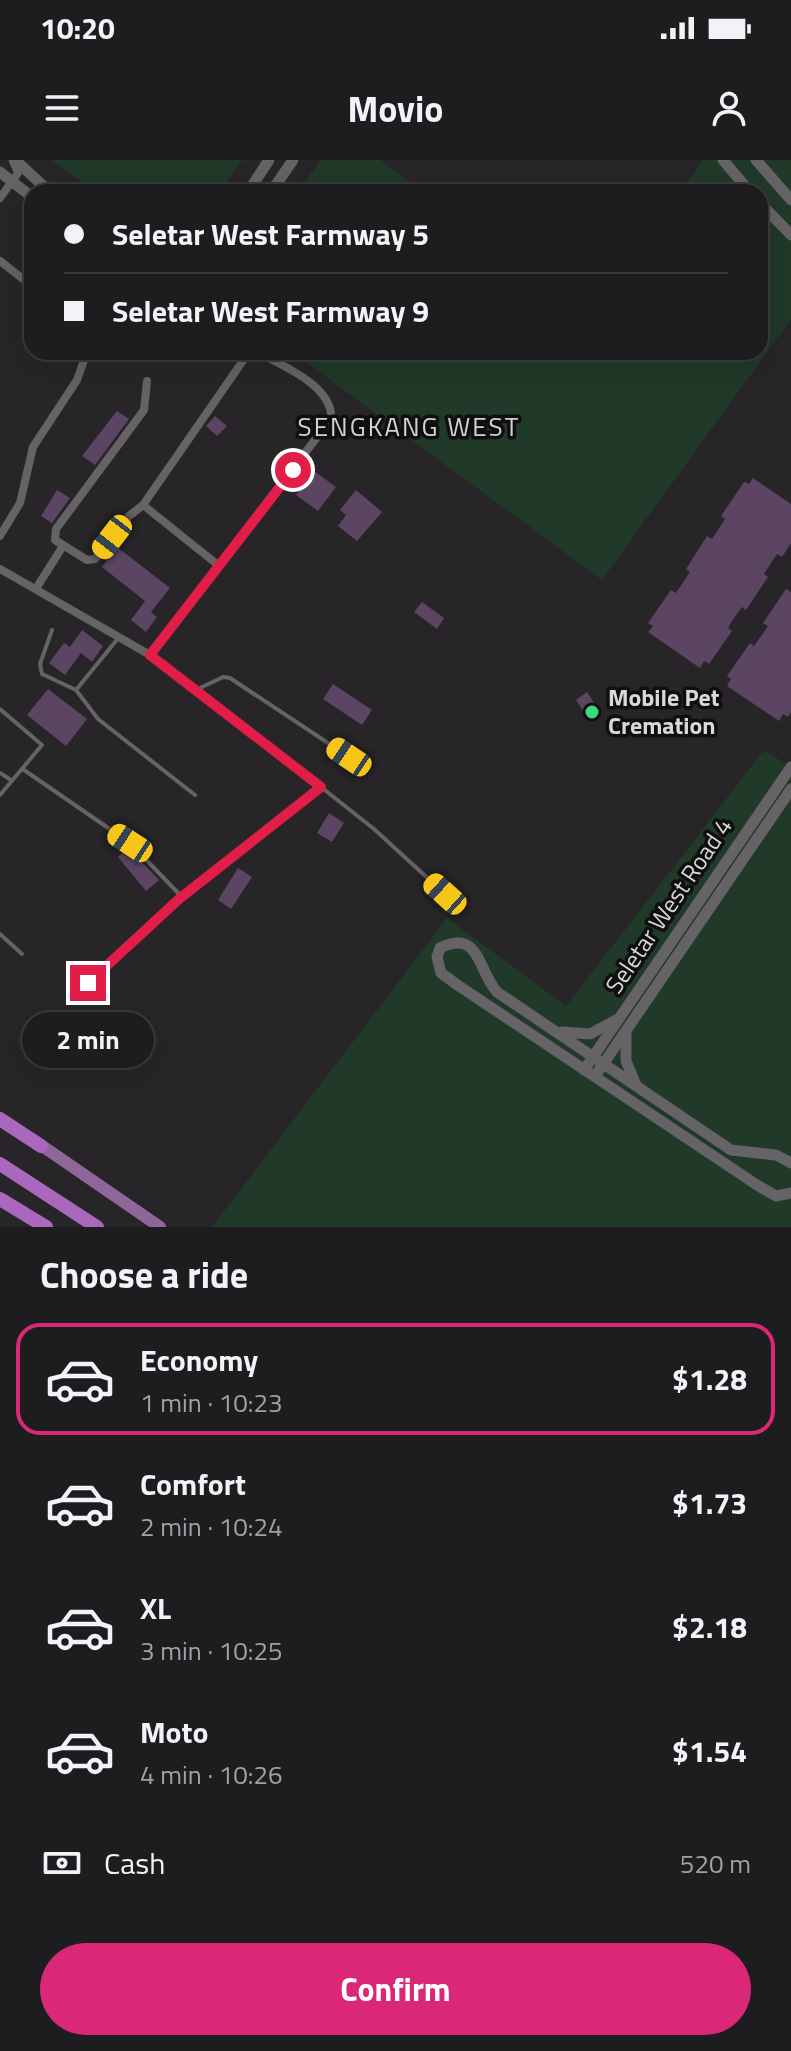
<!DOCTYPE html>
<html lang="en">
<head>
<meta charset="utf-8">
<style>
	:root { --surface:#1d1c1e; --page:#2a292b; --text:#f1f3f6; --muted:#a0a1a4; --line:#3b3a3c; --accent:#db2777 }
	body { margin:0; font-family:"Titillium Web",sans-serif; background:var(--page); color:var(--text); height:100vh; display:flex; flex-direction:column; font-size:30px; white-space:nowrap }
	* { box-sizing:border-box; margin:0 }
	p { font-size:26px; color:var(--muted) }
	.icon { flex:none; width:44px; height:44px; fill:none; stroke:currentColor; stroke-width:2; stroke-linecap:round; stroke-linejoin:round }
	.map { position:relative; height:1067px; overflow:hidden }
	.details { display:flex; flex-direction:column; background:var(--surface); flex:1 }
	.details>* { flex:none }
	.guide { position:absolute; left:24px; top:24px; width:744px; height:176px; border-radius:24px; box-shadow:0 8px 32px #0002,0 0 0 2px var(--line); display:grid; align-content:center; height:176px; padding:0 40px; background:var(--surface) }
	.end { position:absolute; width:36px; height:36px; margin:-18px; border:10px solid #e11d48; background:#fff; box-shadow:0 0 0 4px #fff }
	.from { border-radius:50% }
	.bubble { position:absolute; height:56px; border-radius:28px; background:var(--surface); box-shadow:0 8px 32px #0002,0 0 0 2px var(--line); font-size:26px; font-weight:700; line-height:56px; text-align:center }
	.car { position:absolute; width:24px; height:48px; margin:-24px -12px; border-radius:10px; box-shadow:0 0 6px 2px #0007; background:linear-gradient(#f5c518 24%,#345 0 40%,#f5c518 0 76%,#345 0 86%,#f5c518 0) }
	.guide b { display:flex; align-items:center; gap:28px; height:76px; font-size:30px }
	.guide b+b { border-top:2px solid var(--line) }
	.guide i { width:20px; height:20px; background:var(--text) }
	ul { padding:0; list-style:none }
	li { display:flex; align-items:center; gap:24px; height:112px; margin:0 16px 12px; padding:0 24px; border:4px solid transparent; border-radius:24px }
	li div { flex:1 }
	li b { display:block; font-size:30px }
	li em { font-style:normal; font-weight:700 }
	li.on { border-color:var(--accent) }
	li>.icon { width:72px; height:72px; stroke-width:1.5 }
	h2 { padding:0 40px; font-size:36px; line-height:96px }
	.pay { display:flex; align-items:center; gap:20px; height:88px; padding:0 40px; font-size:30px }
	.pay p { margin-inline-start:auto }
	.button { display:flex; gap:16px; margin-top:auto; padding:16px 40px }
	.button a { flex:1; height:92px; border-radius:48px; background:var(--accent); color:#fff; font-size:32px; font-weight:700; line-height:92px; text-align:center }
	.status { display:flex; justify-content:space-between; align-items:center; height:56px; padding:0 40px; background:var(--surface); direction:ltr }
	.status svg { height:22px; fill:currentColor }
	header { display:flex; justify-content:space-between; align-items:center; height:104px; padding:0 40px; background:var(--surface); font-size:36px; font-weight:700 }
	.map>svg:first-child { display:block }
	.green { fill:#213928 }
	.building { fill:#5b4562 }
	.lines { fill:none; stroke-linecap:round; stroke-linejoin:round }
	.lane { stroke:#656365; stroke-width:4 }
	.street { stroke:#656365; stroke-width:8 }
	.secondary { stroke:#656365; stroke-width:11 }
	.primary { stroke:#8e669a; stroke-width:12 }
	.highway { stroke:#a968bd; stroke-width:14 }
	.route { stroke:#e11d48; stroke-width:10 }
	.poi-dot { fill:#3dd77d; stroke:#100f10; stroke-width:3 }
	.labels { text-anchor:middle; stroke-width:7; stroke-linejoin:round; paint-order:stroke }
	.poi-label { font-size:24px; font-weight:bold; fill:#dad9da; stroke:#100f10; text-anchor:start }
	.street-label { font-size:24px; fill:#dad9da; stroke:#100f10 }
	.neighbourhood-label { font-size:26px; letter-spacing:2px; fill:#d3d1d4; stroke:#100f10 }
</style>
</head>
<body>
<div class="status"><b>10:20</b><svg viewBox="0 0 49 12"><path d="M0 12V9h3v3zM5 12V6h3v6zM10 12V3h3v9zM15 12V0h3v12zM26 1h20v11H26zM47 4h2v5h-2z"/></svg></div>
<header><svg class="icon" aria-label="menu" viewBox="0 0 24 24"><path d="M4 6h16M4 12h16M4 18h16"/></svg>Movio<svg class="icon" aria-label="person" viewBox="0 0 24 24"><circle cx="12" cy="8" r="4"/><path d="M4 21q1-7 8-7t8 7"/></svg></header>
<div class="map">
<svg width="791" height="1067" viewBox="0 0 791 1067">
	<rect width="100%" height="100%" fill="#272528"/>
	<!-- green -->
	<g class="green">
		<path d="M51 0H242L220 32H96Z"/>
		<path d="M321 0H380L423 32H297Z"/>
		<path d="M703 0H791V159L602 420 292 192H760V32H681Z"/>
		<path d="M764 590 791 607V1067H212L447 758 566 846Z"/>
	</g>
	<!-- building -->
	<g class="building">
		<path d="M117 251 129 259 95 305 82 296Z"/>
		<path d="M215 256 227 266 217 276 206 266Z"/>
		<path d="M314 311 336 327 318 351 296 335Z"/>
		<path d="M753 318 791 344V383L782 397 777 394 773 400 764 414 768 417 746 450 742 447 732 461 728 468 732 471 709 504 704 501 700 508 648 472 653 466 648 463 671 430 676 433 690 412 686 409 707 376 712 379 725 359 721 356 744 322 749 324Z"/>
		<path d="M57 330 70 338 52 363 41 356Z"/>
		<path d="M356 330 382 352 357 381 338 366 346 355 340 350Z"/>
		<path d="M117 387 170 428 151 452 157 457 146 472 131 460 145 441 102 407Z"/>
		<path d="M786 429 791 432V552L788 557 783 554 779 561 727 526 731 519 727 516 750 483 754 486 768 466 763 463Z"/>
		<path d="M422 442 444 458 437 469 414 452Z"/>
		<path d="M82 470 103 486 92 502 81 493 65 515 49 503 64 483 70 487Z"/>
		<path d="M333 524 372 550 362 565 323 539Z"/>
		<path d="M48 529 87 559 66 586 27 555Z"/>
		<path d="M587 532 600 552 589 559 576 540Z"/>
		<path d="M329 653 344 663 332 682 317 673Z"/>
		<path d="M128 688 159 720 146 731 118 697Z"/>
		<path d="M238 708 252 717 231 749 218 740Z"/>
	</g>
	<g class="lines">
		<!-- lane -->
		<g class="lane">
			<path d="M52 470 40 504 42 514 76 530 98 559 195 635"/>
			<path d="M198 529 223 517 230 518 349 597"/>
			<path d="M76 530 120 476"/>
			<path d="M0 549 42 585 0 635"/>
			<path d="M24 610 130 683 182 737"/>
			<path d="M0 613 11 620"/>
			<path d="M0 774 22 794"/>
			<path d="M88 823 179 739 321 627 374 669 445 734"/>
		</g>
		<!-- street -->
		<g class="street">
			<path d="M0 38 18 13 13 1"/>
			<path d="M0 101 32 126"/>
			<path d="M147 221 144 250 56 369 55 380 87 400 95 399 129 356 143 345 249 192"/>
			<path d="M143 345 218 405"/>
			<path d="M0 376 20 343 33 287 77 220 87 192"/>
			<path d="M0 409 150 495 321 627"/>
			<path d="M37 427 63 386"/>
			<path d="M150 495 331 259C334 226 281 205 257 192"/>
		</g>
		<!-- secondary -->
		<g class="secondary">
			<path d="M15 0 50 32"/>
			<path d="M723 0 750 32"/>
			<path d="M756 0 791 40"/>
			<path d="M0 12 32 37"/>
			<path d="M248 32 269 0"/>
			<path d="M271 32 293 0"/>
			<path d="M760 43 791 75"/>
			<path d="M562 872 590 874 616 860"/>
			<path d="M626 873V901L636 925"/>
			<path d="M584 910 791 607"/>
			<path d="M595 916 791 629"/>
			<path d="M791 1003 776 995 731 990 497 832C477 809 480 769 440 788L437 797 441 813 459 826 757 1025 776 1036 791 1033"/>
		</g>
		<!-- primary -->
		<path class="primary" d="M35 981 160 1067"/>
		<!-- highway -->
		<g class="highway">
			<path d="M0 959 41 986"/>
			<path d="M0 1004 97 1067"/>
			<path d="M0 1039 46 1067"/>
		</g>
	</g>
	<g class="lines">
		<!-- route -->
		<path class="route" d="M88 823 179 739 321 627 150 495 293 310"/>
	</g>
	<!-- markers -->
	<circle class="poi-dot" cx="592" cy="552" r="8"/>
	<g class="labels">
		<!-- poi labels -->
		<g class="poi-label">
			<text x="608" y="546">Mobile Pet<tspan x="608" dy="28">Cremation</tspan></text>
		</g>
		<!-- street labels -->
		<g class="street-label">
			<text transform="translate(669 746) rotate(-56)" y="8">Seletar West Road 4</text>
		</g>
		<!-- neighbourhood labels -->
		<g class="neighbourhood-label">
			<text x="409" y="276">SENGKANG WEST</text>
		</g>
	</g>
</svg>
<i class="end from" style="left:293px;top:310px"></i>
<i class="end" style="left:88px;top:823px"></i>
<div class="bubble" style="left:22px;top:852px;width:132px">2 min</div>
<i class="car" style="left:112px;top:377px;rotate:218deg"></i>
<i class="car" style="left:349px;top:597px;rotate:304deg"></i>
<i class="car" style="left:130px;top:683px;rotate:303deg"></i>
<i class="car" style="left:445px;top:734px;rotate:312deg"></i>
<div class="guide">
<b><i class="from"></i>Seletar West Farmway 5</b>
<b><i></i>Seletar West Farmway 9</b>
</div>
</div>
<section class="details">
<h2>Choose a ride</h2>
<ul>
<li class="on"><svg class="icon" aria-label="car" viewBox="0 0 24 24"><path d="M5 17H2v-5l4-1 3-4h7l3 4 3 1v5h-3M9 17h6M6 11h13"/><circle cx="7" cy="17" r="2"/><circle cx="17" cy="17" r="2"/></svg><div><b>Economy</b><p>1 min · 10:23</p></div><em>$1.28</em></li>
<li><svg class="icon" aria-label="car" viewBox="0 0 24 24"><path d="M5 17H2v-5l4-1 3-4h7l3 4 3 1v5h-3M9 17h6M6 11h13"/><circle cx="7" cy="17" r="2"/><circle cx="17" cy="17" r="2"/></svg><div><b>Comfort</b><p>2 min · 10:24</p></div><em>$1.73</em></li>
<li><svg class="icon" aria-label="car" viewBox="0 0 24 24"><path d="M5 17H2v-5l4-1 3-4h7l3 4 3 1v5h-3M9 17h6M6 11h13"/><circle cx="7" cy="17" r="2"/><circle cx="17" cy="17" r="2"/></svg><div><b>XL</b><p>3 min · 10:25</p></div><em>$2.18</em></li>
<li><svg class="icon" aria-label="car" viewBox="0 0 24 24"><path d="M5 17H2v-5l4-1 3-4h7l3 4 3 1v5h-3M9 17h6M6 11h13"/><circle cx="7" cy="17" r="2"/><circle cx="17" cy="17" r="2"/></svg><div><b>Moto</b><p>4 min · 10:26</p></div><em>$1.54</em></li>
</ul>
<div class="pay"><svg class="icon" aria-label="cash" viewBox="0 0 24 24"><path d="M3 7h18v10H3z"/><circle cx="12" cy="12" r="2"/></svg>Cash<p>520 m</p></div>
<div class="button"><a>Confirm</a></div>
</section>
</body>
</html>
